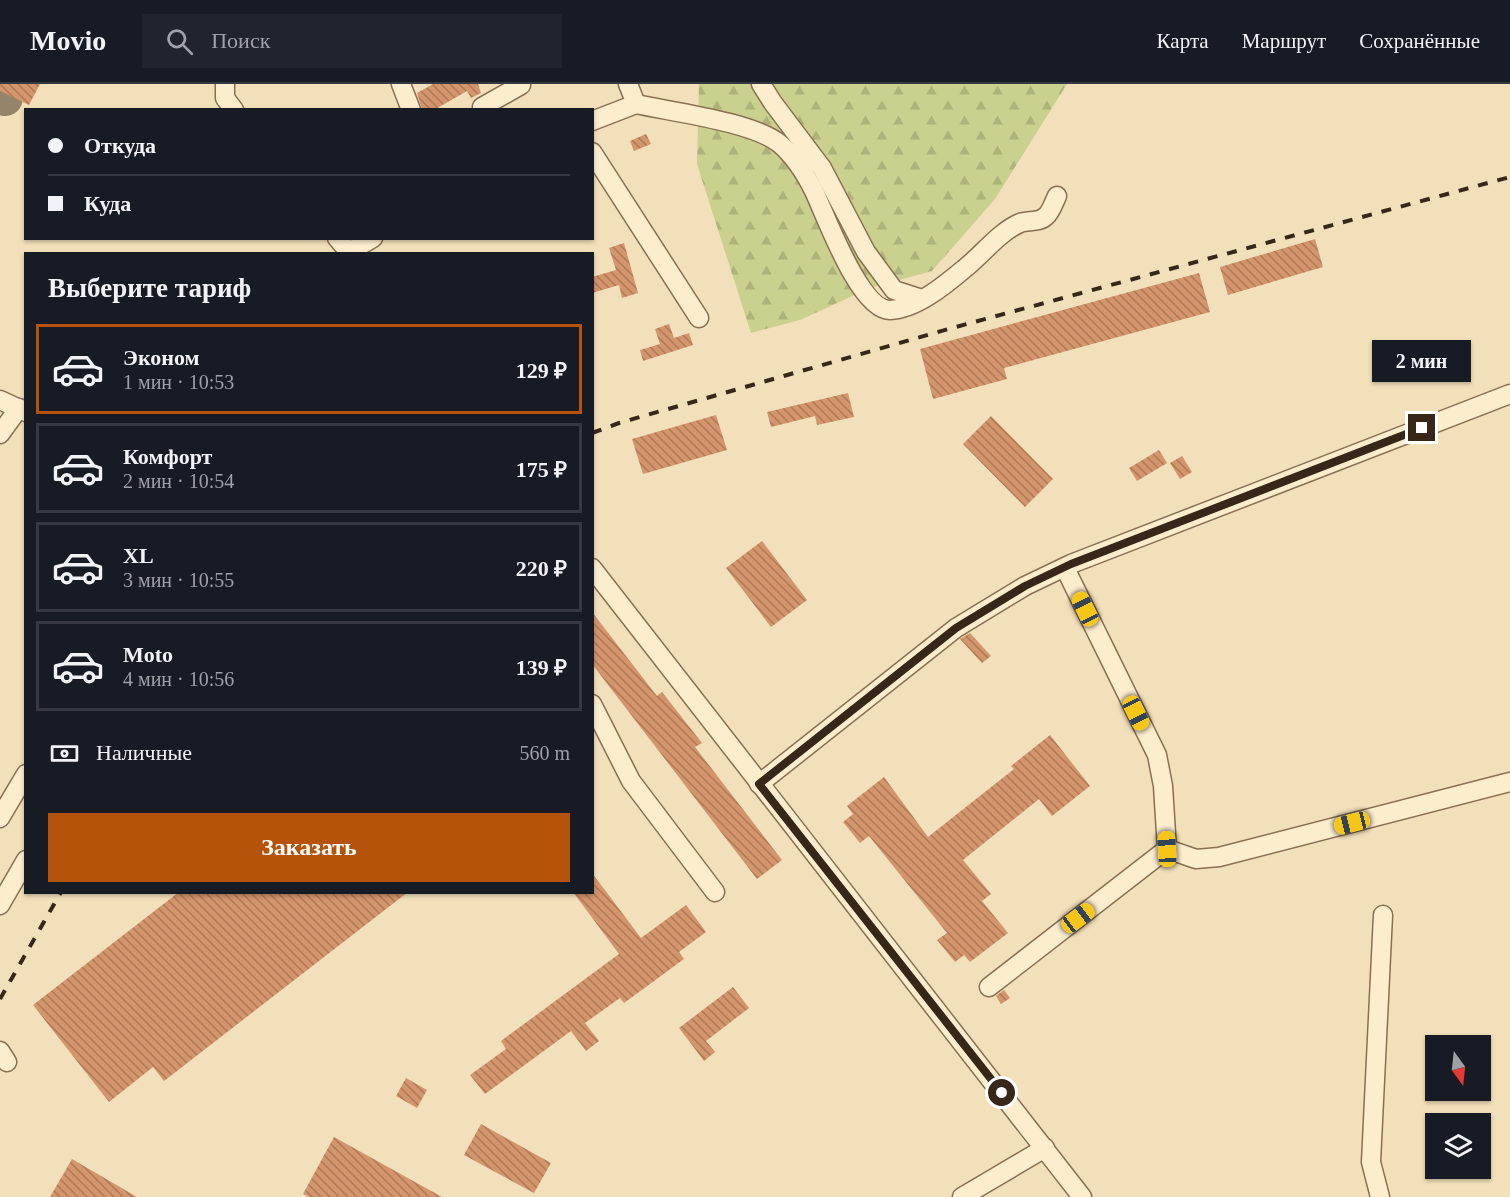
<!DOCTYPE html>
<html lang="ru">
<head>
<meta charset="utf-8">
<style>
	:root { --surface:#171b24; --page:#20242c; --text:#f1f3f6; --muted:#9ea1a6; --line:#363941; --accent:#b45309 }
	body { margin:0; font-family:"Times New Roman",serif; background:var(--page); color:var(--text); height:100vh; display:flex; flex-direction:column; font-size:22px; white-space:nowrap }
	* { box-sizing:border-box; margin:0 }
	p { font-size:20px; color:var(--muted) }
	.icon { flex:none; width:33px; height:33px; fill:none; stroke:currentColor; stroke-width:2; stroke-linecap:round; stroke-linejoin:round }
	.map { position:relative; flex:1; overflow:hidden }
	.panel { position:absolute; left:24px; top:168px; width:570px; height:642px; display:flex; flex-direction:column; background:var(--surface); border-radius:0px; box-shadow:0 2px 4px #0004 }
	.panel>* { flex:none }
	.hud { position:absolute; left:24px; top:24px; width:570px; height:132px; border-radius:0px; box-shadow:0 2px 4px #0004; display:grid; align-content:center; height:132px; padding:0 24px; background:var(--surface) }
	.needle { width:39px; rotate:165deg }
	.tools { position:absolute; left:1425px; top:951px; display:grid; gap:12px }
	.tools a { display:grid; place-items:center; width:66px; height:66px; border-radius:0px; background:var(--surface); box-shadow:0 2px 4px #0004; font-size:30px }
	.end { position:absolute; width:27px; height:27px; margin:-14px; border:8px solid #372719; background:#fff; box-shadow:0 0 0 3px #fff }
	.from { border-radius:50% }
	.bubble { position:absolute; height:42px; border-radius:0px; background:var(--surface); box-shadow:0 2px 4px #0004; font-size:20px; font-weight:700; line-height:42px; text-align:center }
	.car { position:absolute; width:18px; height:36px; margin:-18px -9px; border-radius:8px; box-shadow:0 0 4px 2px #0007; background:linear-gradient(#f5c518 24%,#345 0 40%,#f5c518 0 76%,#345 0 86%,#f5c518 0) }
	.hud b { display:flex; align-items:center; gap:21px; height:57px; font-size:22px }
	.hud b+b { border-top:2px solid var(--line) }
	.hud i { width:15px; height:15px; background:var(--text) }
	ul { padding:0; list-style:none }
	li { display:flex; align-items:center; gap:18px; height:90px; margin:0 12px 9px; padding:0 12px; border:3px solid var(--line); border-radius:0px }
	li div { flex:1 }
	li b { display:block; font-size:22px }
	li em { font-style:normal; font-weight:700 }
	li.active { border-color:var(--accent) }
	li>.icon { width:54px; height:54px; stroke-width:1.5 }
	h2 { padding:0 24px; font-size:27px; line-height:72px }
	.pay { display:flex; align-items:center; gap:15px; height:66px; padding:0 24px; font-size:22px }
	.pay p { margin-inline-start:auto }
	.button { display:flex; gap:12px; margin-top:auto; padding:12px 24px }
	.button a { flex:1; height:69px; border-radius:0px; background:var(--accent); color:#fff; font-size:24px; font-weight:700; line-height:69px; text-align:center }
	header { display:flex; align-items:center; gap:36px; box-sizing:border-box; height:84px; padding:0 30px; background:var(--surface); border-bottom:2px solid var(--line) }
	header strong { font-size:28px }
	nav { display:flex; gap:33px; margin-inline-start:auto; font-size:21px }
	.search { width:420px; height:54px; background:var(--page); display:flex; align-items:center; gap:15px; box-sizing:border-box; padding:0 21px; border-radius:0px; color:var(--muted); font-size:22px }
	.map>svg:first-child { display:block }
	.forest { fill:url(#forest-firs) }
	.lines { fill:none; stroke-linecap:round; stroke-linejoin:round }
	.taxiway { stroke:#94846a; stroke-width:36 }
	.building { fill:url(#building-back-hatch) }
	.minor-casing { stroke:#8a6f53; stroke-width:21 }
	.minor { stroke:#fcedcd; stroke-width:18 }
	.rail { stroke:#372719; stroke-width:4; stroke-dasharray:10 10; stroke-linecap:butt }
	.route { stroke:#372719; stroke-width:8 }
</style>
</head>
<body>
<header>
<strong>Movio</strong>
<div class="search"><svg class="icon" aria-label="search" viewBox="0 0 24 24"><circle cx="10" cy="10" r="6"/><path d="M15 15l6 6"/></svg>Поиск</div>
<nav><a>Карта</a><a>Маршрут</a><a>Сохранённые</a></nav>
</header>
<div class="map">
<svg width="1510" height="1113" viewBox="0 0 1510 1113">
	<defs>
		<pattern id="forest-firs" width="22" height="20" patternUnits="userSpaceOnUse" patternTransform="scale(1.5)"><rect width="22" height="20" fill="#cad08d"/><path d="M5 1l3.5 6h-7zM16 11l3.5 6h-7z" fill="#aeb379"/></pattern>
		<pattern id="building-back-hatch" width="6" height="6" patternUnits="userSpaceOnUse" patternTransform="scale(1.5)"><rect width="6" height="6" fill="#d4946c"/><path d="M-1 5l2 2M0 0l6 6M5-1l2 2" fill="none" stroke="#ad7958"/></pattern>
	</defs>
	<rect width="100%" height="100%" fill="#f2e0ba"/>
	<!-- forest -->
	<path class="forest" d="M699 0H1067L995 115 932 187 870 204 800 236 751 249 697 80Z"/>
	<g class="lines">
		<!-- taxiway -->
		<path class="taxiway" d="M5 14 6 10"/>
	</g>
	<!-- building -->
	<g class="building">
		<path d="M0 0H40L29 21 0 7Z"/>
		<path d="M433 0H478L481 9 471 14 467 7 434 26H422L417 9Z"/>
		<path d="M646 50 651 60 634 67 630 57Z"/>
		<path d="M1315 155 1323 183 1228 211 1220 183Z"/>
		<path d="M624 159 638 209 622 214 619 201 592 209V193L616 186 609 164Z"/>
		<path d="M1199 189 1210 228 1004 284 1007 295 933 315 920 265Z"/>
		<path d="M669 240 674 254 689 249 693 261 643 277 640 266 660 260 655 245Z"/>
		<path d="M848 309 854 333 817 341 815 332 771 343 767 328Z"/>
		<path d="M716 331 727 366 643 390 632 355Z"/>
		<path d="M991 332 1053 395 1025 423 963 360Z"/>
		<path d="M1159 366 1167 379 1137 397 1129 384Z"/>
		<path d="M1182 372 1192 388 1180 395 1170 379Z"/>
		<path d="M762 457 807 516 771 543 726 484Z"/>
		<path d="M592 528 657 612 662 608 702 659 695 663 782 776 757 795 592 580Z"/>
		<path d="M970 549 991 572 982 579 960 555Z"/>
		<path d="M1050 651 1090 702 1052 732 1039 715 963 776 991 810 982 817 1008 849 970 878 964 871 955 878 937 856 947 849 869 752 860 759 843 738 853 730 847 722 884 693 928 753 1014 685 1011 682Z"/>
		<path d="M592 789 641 854 686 821 706 848 679 868 684 875 624 919 620 914 585 939 599 957 586 967 571 947 485 1010 470 991 506 965 501 957 619 870 573 808H592Z"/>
		<path d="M179 808H408L164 997 153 983 109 1018 33 921Z"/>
		<path d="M733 903 749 924 706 957 715 968 704 977 679 944Z"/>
		<path d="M1004 906 1010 914 1001 920 996 912Z"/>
		<path d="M406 994 427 1006 417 1024 396 1012Z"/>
		<path d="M481 1040 551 1079 534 1109 464 1071Z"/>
		<path d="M334 1053 442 1113H309L303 1110Z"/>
		<path d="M72 1075 137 1113H50Z"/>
	</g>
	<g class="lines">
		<defs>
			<g id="minor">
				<path d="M225 0V14L234 26"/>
				<path d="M401 0 411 26"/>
				<path d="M761 0 773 19 822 84 866 168 894 206 922 215"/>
				<path d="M636 20C672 28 754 38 780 60 794 72 806 91 814 107 826 132 860 227 890 226 916 225 945 201 964 185 982 171 999 148 1020 139 1028 136 1039 139 1046 132 1051 128 1054 118 1057 112"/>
				<path d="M483 26 482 23 521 1"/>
				<path d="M592 37 636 20 628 0"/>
				<path d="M592 68 699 234"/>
				<path d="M337 154 349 168 373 154"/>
				<path d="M0 316 26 328"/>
				<path d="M0 350 19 324"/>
				<path d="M592 484 1082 1113"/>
				<path d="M592 620 631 697 715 808"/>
				<path d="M759 700 956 544 1025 502 1071 480 1510 310"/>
				<path d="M0 734 26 690"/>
				<path d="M1167 765 1196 775 1219 773 1510 698"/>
				<path d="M0 821 26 776"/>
				<path d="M989 903 1167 765 1163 702 1157 671 1065 484"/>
				<path d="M0 967 7 978"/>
				<path d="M962 1113 1045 1064"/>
				<path d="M1380 1113 1371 1078 1383 831"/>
			</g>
		</defs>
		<!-- minor casing -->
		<use href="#minor" class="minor-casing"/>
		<!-- minor -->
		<use href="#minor" class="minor"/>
		<!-- rail -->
		<g class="rail">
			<path d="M592 349 619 339 952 244 1510 93"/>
			<path d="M0 915 61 808"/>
		</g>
	</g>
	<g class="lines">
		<!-- route -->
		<path class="route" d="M1002 1009 759 700 956 544 1025 502 1071 480 1422 344"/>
	</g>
</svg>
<div class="tools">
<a><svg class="needle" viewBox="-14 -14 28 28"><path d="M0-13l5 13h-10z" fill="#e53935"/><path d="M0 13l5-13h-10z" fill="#9ea1a6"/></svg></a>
<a><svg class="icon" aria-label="layers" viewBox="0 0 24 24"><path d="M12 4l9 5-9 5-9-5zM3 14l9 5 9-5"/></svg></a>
</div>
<i class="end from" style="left:1002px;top:1009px"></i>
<i class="end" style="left:1422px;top:344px"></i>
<div class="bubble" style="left:1372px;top:256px;width:99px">2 мин</div>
<i class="car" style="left:1085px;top:525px;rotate:334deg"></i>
<i class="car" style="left:1136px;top:629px;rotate:154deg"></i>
<i class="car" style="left:1352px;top:739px;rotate:256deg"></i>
<i class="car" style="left:1167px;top:765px;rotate:357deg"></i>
<i class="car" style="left:1078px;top:834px;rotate:53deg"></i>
<div class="hud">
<b><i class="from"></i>Откуда</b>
<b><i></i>Куда</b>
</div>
<section class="panel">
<h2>Выберите тариф</h2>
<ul>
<li class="active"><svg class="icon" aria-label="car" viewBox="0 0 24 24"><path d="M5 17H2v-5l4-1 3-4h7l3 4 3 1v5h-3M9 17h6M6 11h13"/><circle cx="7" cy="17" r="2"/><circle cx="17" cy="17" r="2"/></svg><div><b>Эконом</b><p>1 мин · 10:53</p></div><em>129 ₽</em></li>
<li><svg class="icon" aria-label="car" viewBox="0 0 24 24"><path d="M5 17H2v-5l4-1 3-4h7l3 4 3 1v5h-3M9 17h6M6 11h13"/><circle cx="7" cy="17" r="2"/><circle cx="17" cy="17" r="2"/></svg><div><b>Комфорт</b><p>2 мин · 10:54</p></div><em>175 ₽</em></li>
<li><svg class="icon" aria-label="car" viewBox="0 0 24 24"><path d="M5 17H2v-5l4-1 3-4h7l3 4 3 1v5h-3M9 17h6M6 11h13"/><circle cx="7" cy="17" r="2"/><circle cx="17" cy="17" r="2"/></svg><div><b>XL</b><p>3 мин · 10:55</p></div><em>220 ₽</em></li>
<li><svg class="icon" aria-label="car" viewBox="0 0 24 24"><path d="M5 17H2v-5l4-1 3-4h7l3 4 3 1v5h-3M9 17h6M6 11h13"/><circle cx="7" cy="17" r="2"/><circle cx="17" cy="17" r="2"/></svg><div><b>Moto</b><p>4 мин · 10:56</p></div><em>139 ₽</em></li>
</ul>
<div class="pay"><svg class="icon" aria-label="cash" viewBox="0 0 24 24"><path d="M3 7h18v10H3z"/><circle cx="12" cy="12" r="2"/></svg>Наличные<p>560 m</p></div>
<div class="button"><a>Заказать</a></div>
</section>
</div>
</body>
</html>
